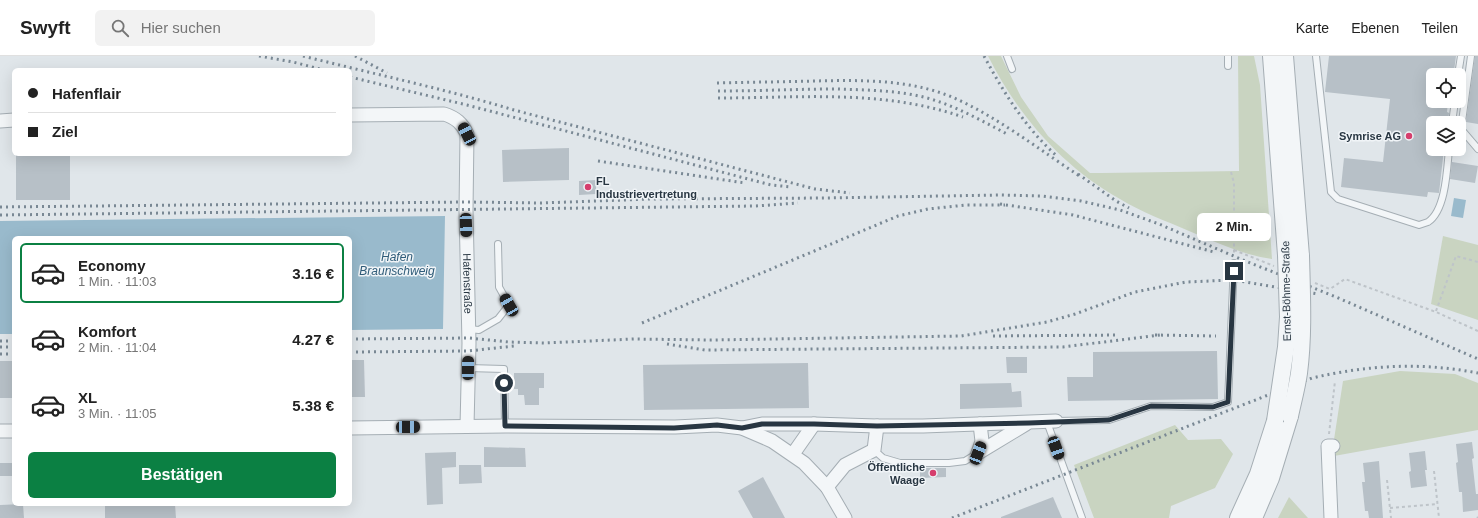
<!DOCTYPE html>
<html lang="de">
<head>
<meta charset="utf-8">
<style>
	:root { --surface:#fff; --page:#f2f2f2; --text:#222; --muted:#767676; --line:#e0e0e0; --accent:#0b8043 }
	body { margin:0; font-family:Helvetica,sans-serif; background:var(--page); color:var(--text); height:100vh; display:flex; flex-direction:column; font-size:15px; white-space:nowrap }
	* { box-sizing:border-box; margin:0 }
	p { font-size:13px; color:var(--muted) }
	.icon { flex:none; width:22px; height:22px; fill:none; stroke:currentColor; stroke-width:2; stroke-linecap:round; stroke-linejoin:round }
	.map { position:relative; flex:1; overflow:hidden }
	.panel { position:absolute; left:12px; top:180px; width:340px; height:270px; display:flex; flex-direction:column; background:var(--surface); border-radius:6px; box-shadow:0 4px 16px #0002 }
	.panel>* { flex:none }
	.guide { position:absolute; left:12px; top:12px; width:340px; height:88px; border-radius:6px; box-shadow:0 4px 16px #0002; display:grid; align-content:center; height:88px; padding:0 16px; background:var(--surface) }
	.controls { position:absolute; left:1426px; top:12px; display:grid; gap:8px }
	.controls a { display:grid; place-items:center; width:40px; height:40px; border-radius:6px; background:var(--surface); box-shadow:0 4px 16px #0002; font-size:20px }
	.end { position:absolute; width:18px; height:18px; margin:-9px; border:5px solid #283642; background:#fff; box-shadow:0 0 0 2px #fff }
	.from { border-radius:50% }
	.bubble { position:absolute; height:28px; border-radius:6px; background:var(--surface); box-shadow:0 4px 16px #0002; font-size:13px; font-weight:800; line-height:28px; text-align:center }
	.car { position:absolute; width:12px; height:24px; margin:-12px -6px; border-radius:5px; box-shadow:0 0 3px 1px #0007; background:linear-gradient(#222 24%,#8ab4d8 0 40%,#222 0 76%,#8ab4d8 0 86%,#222 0) }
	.guide b { display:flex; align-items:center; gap:14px; height:38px; font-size:15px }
	.guide b+b { border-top:1px solid var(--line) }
	.guide i { width:10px; height:10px; background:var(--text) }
	ul { padding:7px 0 0; list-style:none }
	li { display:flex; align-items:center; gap:12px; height:60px; margin:0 8px 6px; padding:0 8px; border:2px solid transparent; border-radius:6px }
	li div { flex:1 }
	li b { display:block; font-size:15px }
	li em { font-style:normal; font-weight:800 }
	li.selected { border-color:var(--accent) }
	li>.icon { width:36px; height:36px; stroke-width:1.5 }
	.action { display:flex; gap:8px; margin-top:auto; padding:8px 16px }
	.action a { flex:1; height:46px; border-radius:6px; background:var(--accent); color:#fff; font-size:16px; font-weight:800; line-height:46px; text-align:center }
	header { display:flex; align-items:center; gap:24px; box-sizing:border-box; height:56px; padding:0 20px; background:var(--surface); border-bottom:1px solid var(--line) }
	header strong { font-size:19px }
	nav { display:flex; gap:22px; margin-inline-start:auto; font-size:14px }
	.search { width:280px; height:36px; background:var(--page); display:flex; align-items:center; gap:10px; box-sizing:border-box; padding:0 14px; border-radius:6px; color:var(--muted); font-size:15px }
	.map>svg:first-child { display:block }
	.green { fill:#c9d4c1 }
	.water { fill:#99bacc }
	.building { fill:#b7c0c7 }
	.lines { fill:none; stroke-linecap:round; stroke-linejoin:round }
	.service-casing { stroke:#a5aeb4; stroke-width:8 }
	.minor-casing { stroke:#a5aeb4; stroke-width:15 }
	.tertiary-casing { stroke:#a5aeb4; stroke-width:18 }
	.path { stroke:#bec4c9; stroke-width:2; stroke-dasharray:3 3; stroke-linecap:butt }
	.service { stroke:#f3f6f8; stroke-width:6 }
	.minor { stroke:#f3f6f8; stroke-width:13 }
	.tertiary { stroke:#f3f6f8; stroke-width:16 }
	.rail { stroke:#798894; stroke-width:3; stroke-dasharray:2 4; stroke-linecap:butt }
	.tertiary-bridge-casing { stroke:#a5aeb4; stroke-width:18; stroke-linecap:butt }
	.tertiary-bridge { stroke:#f3f6f8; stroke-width:16 }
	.route { stroke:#283642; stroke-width:5 }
	.poi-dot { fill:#d63e6d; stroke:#f0f4f7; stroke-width:1.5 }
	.labels { text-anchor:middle; stroke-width:3; stroke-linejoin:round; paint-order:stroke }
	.poi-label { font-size:11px; font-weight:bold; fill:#283642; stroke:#f0f4f7; text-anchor:end }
	.street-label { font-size:11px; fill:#283642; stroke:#f0f4f7 }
	.water-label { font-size:12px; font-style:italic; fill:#2f5c79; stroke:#f0f4f7 }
</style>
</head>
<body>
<header>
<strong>Swyft</strong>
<div class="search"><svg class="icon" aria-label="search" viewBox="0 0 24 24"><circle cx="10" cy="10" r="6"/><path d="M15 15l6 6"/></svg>Hier suchen</div>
<nav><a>Karte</a><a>Ebenen</a><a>Teilen</a></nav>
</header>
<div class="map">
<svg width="1478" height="462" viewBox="0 0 1478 462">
	<rect width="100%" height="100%" fill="#e0e6ea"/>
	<!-- green -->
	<g class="green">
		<path d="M988 0H1001L1021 41 1048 80 1090 117H1102L1239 115 1238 0H1254L1260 29 1272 203C1243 199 1216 186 1189 175 1166 165 1141 156 1120 143 1062 111 1017 58 988 0Z"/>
		<path d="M1443 180 1478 189V264L1431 248Z"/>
		<path d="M1400 315 1455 318 1478 327V374L1334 400 1333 390 1343 325Z"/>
		<path d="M1175 369 1188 384 1221 383 1233 398 1215 432 1171 450 1169 462H1094L1074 409Z"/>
		<path d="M1289 441 1308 462H1278Z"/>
	</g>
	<!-- water -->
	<g class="water">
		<path d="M1454 142 1466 144 1463 162 1451 160Z"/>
		<path d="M445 160 443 273 350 274V182H14V278H0V165Z"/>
	</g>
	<!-- building -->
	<g class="building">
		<path d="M1329 0H1456L1454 15 1433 12V45H1448L1447 56 1449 57 1448 67H1433V93H1444L1439 137 1428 136 1427 141 1341 131 1344 102 1383 106 1390 43 1325 36Z"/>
		<path d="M1475 0H1478V68L1466 66Z"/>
		<path d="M569 92V124L503 126 502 94Z"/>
		<rect x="16" y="98" width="54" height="46"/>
		<path d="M1452 106 1478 110 1475 127 1450 123Z"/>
		<path d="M596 124V138L579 139V125Z"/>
		<path d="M1217 295 1218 343 1068 345 1067 321H1093V296Z"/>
		<path d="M1006 301H1027V317H1007Z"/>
		<path d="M350 304H364L365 341H350Z"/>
		<rect x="0" y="305" width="14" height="37"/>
		<path d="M808 307 809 352 644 354 643 309Z"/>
		<path d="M514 317H544V332H539V349H525L524 339H518V333H514Z"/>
		<path d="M1011 327 1012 336 1021 335 1022 351 960 353V328Z"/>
		<path d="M1472 386 1474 402 1472 403 1476 438H1478V454L1463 456 1462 436H1459L1456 407 1458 406 1456 388Z"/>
		<path d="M484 391 525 392 526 411H484Z"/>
		<path d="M1425 395 1427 414H1425L1427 430 1411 432 1409 416 1411 415 1409 397Z"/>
		<path d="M456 396V411L442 412 443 448 427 449 425 397Z"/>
		<path d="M1379 405 1383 462H1369L1368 455H1365L1362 426H1365L1363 407Z"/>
		<rect x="0" y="407" width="12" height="13"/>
		<path d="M459 409H481L482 427 459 428Z"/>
		<path d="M920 412H946V421L920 422Z"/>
		<path d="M763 421 785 462H753L738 435Z"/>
		<path d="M1053 441 1062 462H1001V461Z"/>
		<path d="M23 448 24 462H0V449Z"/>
		<path d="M105 448H175L176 462H105Z"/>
	</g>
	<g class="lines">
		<defs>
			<g id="service">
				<path d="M1007 0 1012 13"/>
				<path d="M1228 0V10"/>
				<path d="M1316 0 1331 136 1338 143 1419 169C1422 168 1425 167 1428 166 1446 154 1447 113 1449 93"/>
				<path d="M1471 0 1461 73 1478 93"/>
				<path d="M1458 19 1461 0"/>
				<path d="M1452 67 1455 45"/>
				<path d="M468 273 479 274 498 263 509 249 499 231 498 188"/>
				<path d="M468 312 504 313 505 370"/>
				<path d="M1056 365 1109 364 1151 350 1213 351 1228 346 1234 207"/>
				<path d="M1047 366 1082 462"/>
				<path d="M874 394 883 402 900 407H949L965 405 978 397"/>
			</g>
			<g id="minor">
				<path id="s1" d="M350 59 444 58C456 62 462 67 467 78L466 154 469 287 467 370"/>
				<path d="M0 65 14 64"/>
				<path d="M350 372 505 370 675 371 717 369 742 372 772 385 804 407 827 431 845 462"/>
				<path d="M742 372 762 368H814L877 370H923L1056 365"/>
				<path d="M0 375H14"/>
				<path d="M978 397 1026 368"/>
				<path d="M978 397 982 385 980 368"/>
				<path d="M793 398 814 368"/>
				<path d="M827 431 845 409 874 394 877 370"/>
				<path d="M1331 462 1328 390H1333"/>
			</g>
			<g id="tertiary">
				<path d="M1271 0 1286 199"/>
				<path d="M1285 0 1301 200"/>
				<path d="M1238 462 1258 418 1275 365"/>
				<path d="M1254 462 1271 422 1290 360"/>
			</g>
		</defs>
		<!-- service casing -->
		<use href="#service" class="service-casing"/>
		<!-- minor casing -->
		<use href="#minor" class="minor-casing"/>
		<!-- tertiary casing -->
		<use href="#tertiary" class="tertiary-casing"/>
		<!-- path -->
		<g class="path">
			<path d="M1231 116 1234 127V199"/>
			<path d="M1234 194 1274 210"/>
			<path d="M1315 227 1330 233 1345 223 1436 256 1478 275"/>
			<path d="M1436 255 1456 200 1478 206"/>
			<path d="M1329 378 1335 325"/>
			<path d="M1434 415 1439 462"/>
			<path d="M1387 424 1391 462"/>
			<path d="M1390 452 1437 448"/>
			<path d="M1477 462 1478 461"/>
		</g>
		<!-- service -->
		<use href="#service" class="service"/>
		<!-- minor -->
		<use href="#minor" class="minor"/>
		<!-- tertiary -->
		<use href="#tertiary" class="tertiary"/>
		<!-- rail -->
		<g class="rail">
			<path d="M259 0 293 6 324 14"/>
			<path d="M303 0C374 18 445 33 514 54L815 133 850 137"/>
			<path d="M355 0 387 17"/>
			<path d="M984 0C1004 37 1026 73 1058 101"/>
			<path d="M350 21 467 49 771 129 792 131"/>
			<path d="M717 27C750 26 782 26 814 25 861 24 908 23 952 41 996 60 1040 94 1081 121"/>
			<path d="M718 35C757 35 797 33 837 33 864 34 892 34 919 40 951 47 980 64 1009 79"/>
			<path d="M718 42C801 42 882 33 963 61"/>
			<path d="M598 105 745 127"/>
			<path d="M1078 118 1116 145 1129 152"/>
			<path d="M1000 148 1073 159 1214 196"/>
			<path d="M0 151 466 146 541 147 651 143 826 142 1001 139 1041 140 1081 145 1120 154 1159 168 1243 204 1336 241 1478 303"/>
			<path d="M0 159 756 150 798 147"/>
			<path d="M642 267 898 160 928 153 966 149H1005"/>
			<path d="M1155 279 1216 280"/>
			<path d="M993 280 1119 279"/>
			<path d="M350 283 469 282 509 286 544 287 634 283 711 284 961 280 1047 266 1075 258 1135 236 1186 226 1233 224 1318 238"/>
			<path d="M0 285H14"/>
			<path d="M667 288 705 294 1063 291 1160 279"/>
			<path d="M0 291H14"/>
			<path d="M350 296 468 295 514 290"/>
			<path d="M0 298H14"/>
			<path d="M952 462 1312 322C1369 309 1421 306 1478 317"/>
		</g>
		<defs>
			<g id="tertiary-bridge">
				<path d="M1290 360C1293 346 1297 331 1299 317 1304 278 1302 239 1301 200"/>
				<path d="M1275 365 1286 291 1288 261 1286 199"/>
			</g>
		</defs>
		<!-- tertiary-bridge casing -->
		<use href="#tertiary-bridge" class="tertiary-bridge-casing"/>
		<!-- tertiary-bridge -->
		<use href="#tertiary-bridge" class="tertiary-bridge"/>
	</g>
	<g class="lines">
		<!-- route -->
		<path class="route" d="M504 327 505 370 674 372 717 369 742 372 762 368H814L877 370 1029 367 1109 364 1151 350 1213 351 1228 346 1234 215"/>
	</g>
	<!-- markers -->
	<g class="poi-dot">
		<circle cx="1409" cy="80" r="4"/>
		<circle cx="588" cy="131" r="4"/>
		<circle cx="933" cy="417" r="4"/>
	</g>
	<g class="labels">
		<!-- poi labels -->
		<g class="poi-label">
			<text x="1401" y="84">Symrise AG</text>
			<text x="596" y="129" text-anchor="start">FL<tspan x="596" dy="13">Industrievertretung</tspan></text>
			<text x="925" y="415">Öffentliche<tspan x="925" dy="13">Waage</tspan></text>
		</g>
		<!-- street labels -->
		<g class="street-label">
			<text dy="4" stroke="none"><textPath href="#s1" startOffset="275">Hafenstraße</textPath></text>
			<text transform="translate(1286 235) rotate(-91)" y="4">Ernst-Böhme-Straße</text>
		</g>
		<!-- water labels -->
		<g class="water-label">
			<text x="397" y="205">Hafen<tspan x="397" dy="14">Braunschweig</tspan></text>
		</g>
	</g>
</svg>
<div class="controls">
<a><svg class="icon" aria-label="locate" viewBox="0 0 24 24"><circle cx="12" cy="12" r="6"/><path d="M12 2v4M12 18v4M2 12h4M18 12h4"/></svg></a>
<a><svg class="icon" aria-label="layers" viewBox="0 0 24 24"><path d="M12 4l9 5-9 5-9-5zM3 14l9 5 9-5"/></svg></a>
</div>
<i class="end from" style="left:504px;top:327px"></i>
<i class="end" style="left:1234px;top:215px"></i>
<div class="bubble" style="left:1197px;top:157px;width:74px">2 Min.</div>
<i class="car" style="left:467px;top:78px;rotate:333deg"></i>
<i class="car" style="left:466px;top:169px;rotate:178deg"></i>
<i class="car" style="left:509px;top:249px;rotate:330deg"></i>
<i class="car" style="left:468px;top:312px;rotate:1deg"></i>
<i class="car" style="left:408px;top:371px;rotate:89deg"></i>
<i class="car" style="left:1056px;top:392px;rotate:160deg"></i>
<i class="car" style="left:978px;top:397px;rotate:21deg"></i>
<div class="guide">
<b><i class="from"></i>Hafenflair</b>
<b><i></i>Ziel</b>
</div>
<section class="panel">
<ul>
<li class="selected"><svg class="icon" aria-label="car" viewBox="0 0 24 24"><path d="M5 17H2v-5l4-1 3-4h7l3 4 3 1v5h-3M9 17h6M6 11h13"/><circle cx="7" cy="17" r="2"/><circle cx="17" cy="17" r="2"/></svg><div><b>Economy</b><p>1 Min. · 11:03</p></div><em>3.16 €</em></li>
<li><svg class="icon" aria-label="car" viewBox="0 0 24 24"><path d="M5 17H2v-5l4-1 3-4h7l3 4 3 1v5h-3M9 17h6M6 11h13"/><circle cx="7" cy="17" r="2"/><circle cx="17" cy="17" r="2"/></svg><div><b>Komfort</b><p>2 Min. · 11:04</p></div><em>4.27 €</em></li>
<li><svg class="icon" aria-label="car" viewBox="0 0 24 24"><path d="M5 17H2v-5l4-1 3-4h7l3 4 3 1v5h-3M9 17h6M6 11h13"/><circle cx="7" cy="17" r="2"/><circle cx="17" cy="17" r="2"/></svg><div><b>XL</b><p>3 Min. · 11:05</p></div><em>5.38 €</em></li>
</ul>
<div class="action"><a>Bestätigen</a></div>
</section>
</div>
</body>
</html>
